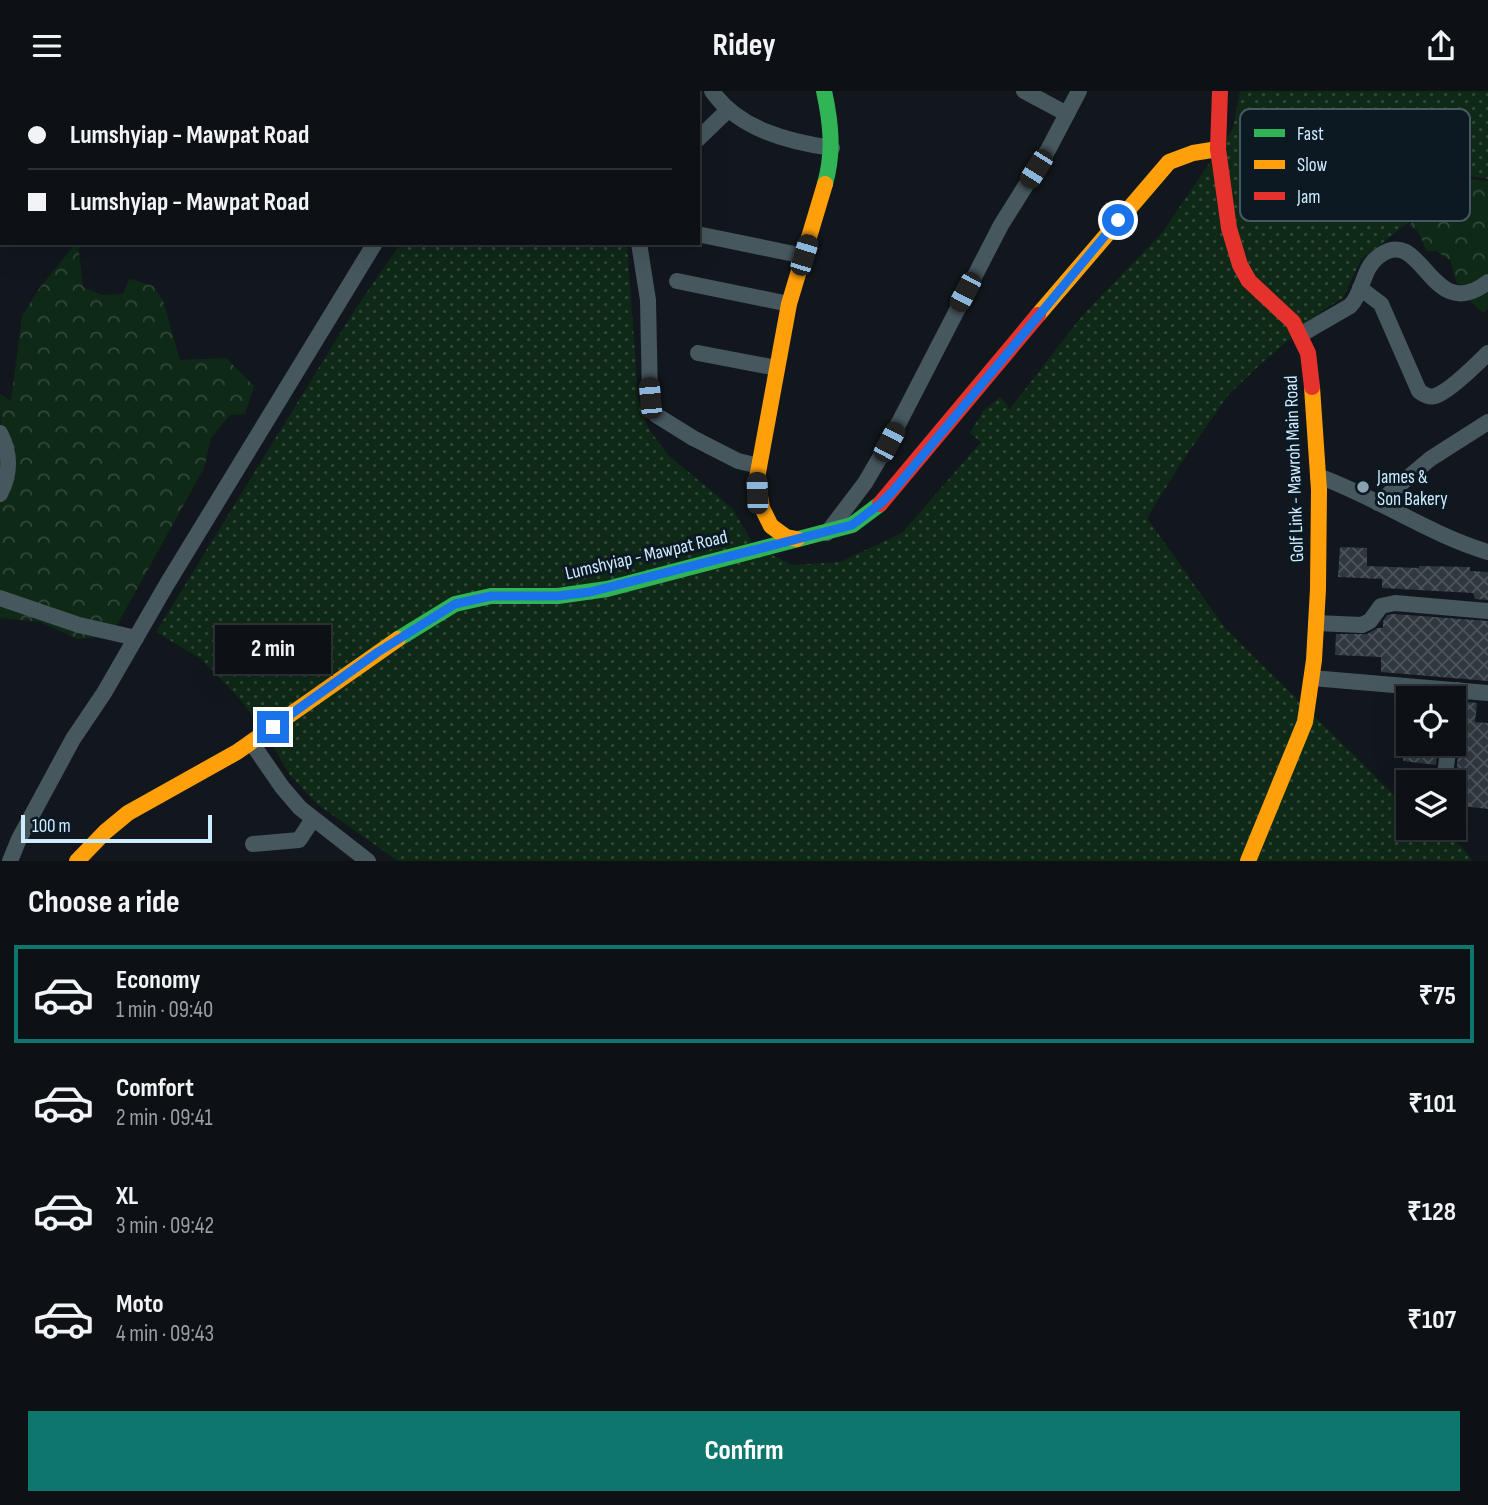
<!DOCTYPE html>
<html lang="en">
<head>
<meta charset="utf-8">
<style>
	:root { --surface:#0d1116; --page:#1b1f23; --text:#f1f3f6; --muted:#9a9da1; --line:#2d3135; --accent:#0f766e }
	body { margin:0; font-family:"Sofia Sans Condensed",sans-serif; background:var(--page); color:var(--text); height:100vh; display:flex; flex-direction:column; font-size:26px; white-space:nowrap }
	* { box-sizing:border-box; margin:0 }
	p { font-size:23px; color:var(--muted) }
	.icon { flex:none; width:38px; height:38px; fill:none; stroke:currentColor; stroke-width:2; stroke-linecap:round; stroke-linejoin:round }
	.map { position:relative; height:770px; overflow:hidden }
	.drawer { display:flex; flex-direction:column; background:var(--surface); flex:1 }
	.drawer>* { flex:none }
	.guide { position:absolute; left:0px; top:0px; width:700px; height:154px; box-shadow:0 7px 28px #0002,0 0 0 2px var(--line); display:grid; align-content:center; height:154px; padding:0 28px; background:var(--surface) }
	.fabs { position:absolute; left:1396px; top:595px; display:grid; gap:14px }
	.fabs a { display:grid; place-items:center; width:70px; height:70px; border-radius:0px; background:var(--surface); box-shadow:0 7px 28px #0002,0 0 0 2px var(--line); font-size:35px }
	.scale { position:absolute; left:21px; bottom:18px; width:191px; box-sizing:border-box; padding-left:7px; border:4px solid #cdecff; border-top:0; font-size:19px; line-height:24px; white-space:nowrap; color:#cdecff; -webkit-text-stroke:5px #0c1822; paint-order:stroke }
	.end { position:absolute; width:32px; height:32px; margin:-16px; border:9px solid #1a73e8; background:#fff; box-shadow:0 0 0 4px #fff }
	.from { border-radius:50% }
	.bubble { position:absolute; height:49px; border-radius:0px; background:var(--surface); box-shadow:0 7px 28px #0002,0 0 0 2px var(--line); font-size:23px; font-weight:700; line-height:49px; text-align:center }
	.car { position:absolute; width:21px; height:42px; margin:-21px -10px; border-radius:9px; box-shadow:0 0 5px 2px #0007; background:linear-gradient(#222 24%,#8ab4d8 0 40%,#222 0 76%,#8ab4d8 0 86%,#222 0) }
	.guide b { display:flex; align-items:center; gap:24px; height:66px; font-size:26px }
	.guide b+b { border-top:2px solid var(--line) }
	.guide i { width:18px; height:18px; background:var(--text) }
	ul { padding:0; list-style:none }
	li { display:flex; align-items:center; gap:21px; height:98px; margin:0 14px 10px; padding:0 14px; border:4px solid transparent; border-radius:0px }
	li div { flex:1 }
	li b { display:block; font-size:26px }
	li em { font-style:normal; font-weight:700 }
	li.on { border-color:var(--accent) }
	li>.icon { width:63px; height:63px; stroke-width:1.5 }
	h2 { padding:0 28px; font-size:32px; line-height:84px }
	.primary-button { display:flex; gap:14px; margin-top:auto; padding:14px 28px }
	.primary-button a { flex:1; height:80px; border-radius:0px; background:var(--accent); color:#fff; font-size:28px; font-weight:700; line-height:80px; text-align:center }
	header { display:flex; justify-content:space-between; align-items:center; height:91px; padding:0 28px; background:var(--surface); font-size:32px; font-weight:700 }
	.map>svg:first-child { display:block }
	.grass { fill:url(#grass-dots) }
	.forest { fill:url(#forest-crowns) }
	.building { fill:url(#building-cross-hatch) }
	.lines { fill:none; stroke-linecap:round; stroke-linejoin:round }
	.street { stroke:#46575e; stroke-width:16 }
	.fast { stroke:#30b455; stroke-width:16 }
	.slow { stroke:#ff9f0a; stroke-width:16 }
	.jam { stroke:#e5322d; stroke-width:16 }
	.route { stroke:#1a73e8; stroke-width:9 }
	.poi-dot { fill:#8ba1b0; stroke:#0c1822; stroke-width:2.5 }
	.labels { text-anchor:middle; stroke-width:6; stroke-linejoin:round; paint-order:stroke }
	.street-label { font-size:19px; fill:#cdecff; stroke:#0c1822 }
	.poi-label { font-size:19px; fill:#cdecff; stroke:#0c1822; text-anchor:start }
	.key { fill:#0c1822; stroke:#465864; stroke-width:2 }
	.key-label { font-size:19px; fill:#cdecff }
</style>
</head>
<body>
<header><svg class="icon" aria-label="menu" viewBox="0 0 24 24"><path d="M4 6h16M4 12h16M4 18h16"/></svg>Ridey<svg class="icon" aria-label="share" viewBox="0 0 24 24"><path d="M12 15V3M7 8l5-5 5 5M5 13v7h14v-7"/></svg></header>
<div class="map">
<svg width="1488" height="770" viewBox="0 0 1488 770">
	<defs>
		<pattern id="grass-dots" width="8" height="8" patternUnits="userSpaceOnUse" patternTransform="scale(1.75)"><rect width="8" height="8" fill="#0f2917"/><path d="M2 2h.1M6 6h.1" fill="none" stroke="#31483a" stroke-width="1.8" stroke-linecap="round"/></pattern>
		<pattern id="forest-crowns" width="20" height="18" patternUnits="userSpaceOnUse" patternTransform="scale(1.75)"><rect width="20" height="18" fill="#0f2917"/><path d="M2 6a3 3 0 1 1 6 0M12 15a3 3 0 1 1 6 0" fill="none" stroke="#31483a"/></pattern>
		<pattern id="building-cross-hatch" width="8" height="8" patternUnits="userSpaceOnUse" patternTransform="scale(1.75)"><rect width="8" height="8" fill="#2f383f"/><path d="M0 0l8 8M0 8l8-8" fill="none" stroke="#4c555c"/></pattern>
	</defs>
	<rect width="100%" height="100%" fill="#11171d"/>
	<!-- grass -->
	<path class="grass" d="M1240 0H1488V88L1450 82 1442 87 1410 130 1361 169 1343 207 1325 218 1265 269 1228 304 1181 372 1147 427 1225 537 1398 708 1403 707 1409 711V737H1438L1462 756 1473 770H398L317 713 290 684 262 637 237 605 201 568 156 541 354 220 401 152H627L638 306 648 337 668 364 733 418 754 455 792 474 840 471 902 442 981 351 970 342 983 320 1000 306 1007 313 1009 319 1082 225 1162 142 1233 37Z"/>
	<!-- forest -->
	<g class="forest">
		<path d="M1447 86 1488 90V217L1484 222C1465 208 1454 194 1451 170L1436 160H1427C1421 151 1422 139 1409 135Z"/>
		<path d="M76 152H78L83 196 102 204 123 203 129 188 153 195 163 210 180 269 226 267 254 295 245 323 230 324 211 347 204 377 111 545 78 548 40 531 0 527V398L2 391 0 303 11 310 22 225 39 198Z"/>
	</g>
	<!-- building -->
	<g class="building">
		<path d="M1340 456 1367 457V475L1419 477V475L1470 476V480L1488 481V509L1475 508 1473 502 1382 497V488L1338 486Z"/>
		<path d="M1394 523 1488 530V590L1381 581V566L1335 564 1336 543H1367L1378 537H1383V530L1387 524Z"/>
		<path d="M1466 611 1477 612 1475 631 1488 632V718L1454 714 1459 649Z"/>
		<path d="M1406 653H1438L1436 674 1403 670Z"/>
	</g>
	<g class="lines">
		<!-- street -->
		<g class="street">
			<path d="M381 0 382 2"/>
			<path d="M712 0C738 38 789 51 832 57"/>
			<path d="M1024 0 1067 23"/>
			<path d="M419 2 420 0"/>
			<path d="M687 2 691 0"/>
			<path d="M698 48 728 19"/>
			<path d="M702 144 804 165"/>
			<path d="M639 152 648 209 650 307 656 324 693 347 738 370 759 375"/>
			<path d="M677 190 789 213"/>
			<path d="M1360 197 1381 213 1419 300C1423 303 1429 307 1435 305 1449 301 1477 273 1488 262"/>
			<path d="M1300 244 1350 215C1364 201 1362 177 1379 165 1423 132 1430 236 1488 191"/>
			<path d="M698 262 777 277"/>
			<path d="M0 342C11 363 11 382 0 403"/>
			<path d="M1318 385C1377 406 1428 443 1488 461"/>
			<path d="M1378 412 1430 368 1488 331"/>
			<path d="M827 442 865 392 889 351 1001 134 1048 59 1079 0"/>
			<path d="M0 507 79 534 136 547"/>
			<path d="M1316 532 1362 534 1370 530 1381 515 1395 512 1488 520"/>
			<path d="M1312 587 1488 602"/>
			<path d="M1454 617 1457 599"/>
			<path d="M251 651 282 696 300 717 368 770"/>
			<path d="M1444 691 1449 653"/>
			<path d="M253 753 299 749 313 728"/>
			<path d="M10 770 19 748 73 648 104 602 167 493 375 152"/>
		</g>
		<!-- fast -->
		<g class="fast">
			<path d="M824 0C831 32 834 61 825 93"/>
			<path d="M398 548 455 513 491 505H558L607 498 852 434 880 413"/>
		</g>
		<!-- slow -->
		<g class="slow">
			<path d="M1038 224 1169 71 1193 62 1218 58"/>
			<path d="M797 448 786 446 771 435 762 417 757 387 789 213 825 93"/>
			<path d="M77 770 105 741 128 722 237 661 398 548"/>
			<path d="M1248 770 1305 631 1314 569 1318 498 1319 399 1312 296"/>
		</g>
		<!-- jam -->
		<g class="jam">
			<path d="M1220 0 1218 58 1229 137 1240 174 1249 190 1293 231 1308 262 1312 296"/>
			<path d="M880 413 1038 224"/>
		</g>
	</g>
	<g class="lines">
		<!-- route -->
		<path class="route" d="M273 636 378 561 455 513 491 505H558L590 501 852 434 880 413 893 400 1118 129"/>
	</g>
	<!-- markers -->
	<circle class="poi-dot" cx="1363" cy="396" r="7"/>
	<g class="labels">
		<!-- street labels -->
		<g class="street-label">
			<text transform="translate(1293 378) rotate(-92)" y="7">Golf Link - Mawroh Main Road</text>
			<text transform="translate(646 463) rotate(-13)" y="7">Lumshyiap - Mawpat Road</text>
		</g>
		<!-- poi labels -->
		<g class="poi-label">
			<text x="1377" y="392">James &amp;<tspan x="1377" dy="22">Son Bakery</tspan></text>
		</g>
	</g>
	<!-- legend -->
	<rect x="1240" y="18" width="230" height="112" rx="10" class="key"/>
	<rect x="1254" y="38" width="31" height="8" fill="#30b455"/>
	<rect x="1254" y="69" width="31" height="9" fill="#ff9f0a"/>
	<rect x="1254" y="101" width="31" height="8" fill="#e5322d"/>
	<g class="key-label">
		<text x="1297" y="49">Fast</text>
		<text x="1297" y="80">Slow</text>
		<text x="1297" y="112">Jam</text>
	</g>
</svg>
<div class="fabs">
<a><svg class="icon" aria-label="locate" viewBox="0 0 24 24"><circle cx="12" cy="12" r="6"/><path d="M12 2v4M12 18v4M2 12h4M18 12h4"/></svg></a>
<a><svg class="icon" aria-label="layers" viewBox="0 0 24 24"><path d="M12 4l9 5-9 5-9-5zM3 14l9 5 9-5"/></svg></a>
</div>
<div class="scale">100 m</div>
<i class="end from" style="left:1118px;top:129px"></i>
<i class="end" style="left:273px;top:636px"></i>
<div class="bubble" style="left:215px;top:534px;width:116px">2 min</div>
<i class="car" style="left:1036px;top:78px;rotate:212deg"></i>
<i class="car" style="left:804px;top:164px;rotate:17deg"></i>
<i class="car" style="left:965px;top:201px;rotate:208deg"></i>
<i class="car" style="left:650px;top:307px;rotate:355deg"></i>
<i class="car" style="left:889px;top:351px;rotate:28deg"></i>
<i class="car" style="left:757px;top:402px;rotate:358deg"></i>
<div class="guide">
<b><i class="from"></i>Lumshyiap - Mawpat Road</b>
<b><i></i>Lumshyiap - Mawpat Road</b>
</div>
</div>
<section class="drawer">
<h2>Choose a ride</h2>
<ul>
<li class="on"><svg class="icon" aria-label="car" viewBox="0 0 24 24"><path d="M5 17H2v-5l4-1 3-4h7l3 4 3 1v5h-3M9 17h6M6 11h13"/><circle cx="7" cy="17" r="2"/><circle cx="17" cy="17" r="2"/></svg><div><b>Economy</b><p>1 min · 09:40</p></div><em>₹75</em></li>
<li><svg class="icon" aria-label="car" viewBox="0 0 24 24"><path d="M5 17H2v-5l4-1 3-4h7l3 4 3 1v5h-3M9 17h6M6 11h13"/><circle cx="7" cy="17" r="2"/><circle cx="17" cy="17" r="2"/></svg><div><b>Comfort</b><p>2 min · 09:41</p></div><em>₹101</em></li>
<li><svg class="icon" aria-label="car" viewBox="0 0 24 24"><path d="M5 17H2v-5l4-1 3-4h7l3 4 3 1v5h-3M9 17h6M6 11h13"/><circle cx="7" cy="17" r="2"/><circle cx="17" cy="17" r="2"/></svg><div><b>XL</b><p>3 min · 09:42</p></div><em>₹128</em></li>
<li><svg class="icon" aria-label="car" viewBox="0 0 24 24"><path d="M5 17H2v-5l4-1 3-4h7l3 4 3 1v5h-3M9 17h6M6 11h13"/><circle cx="7" cy="17" r="2"/><circle cx="17" cy="17" r="2"/></svg><div><b>Moto</b><p>4 min · 09:43</p></div><em>₹107</em></li>
</ul>
<div class="primary-button"><a>Confirm</a></div>
</section>
</body>
</html>
